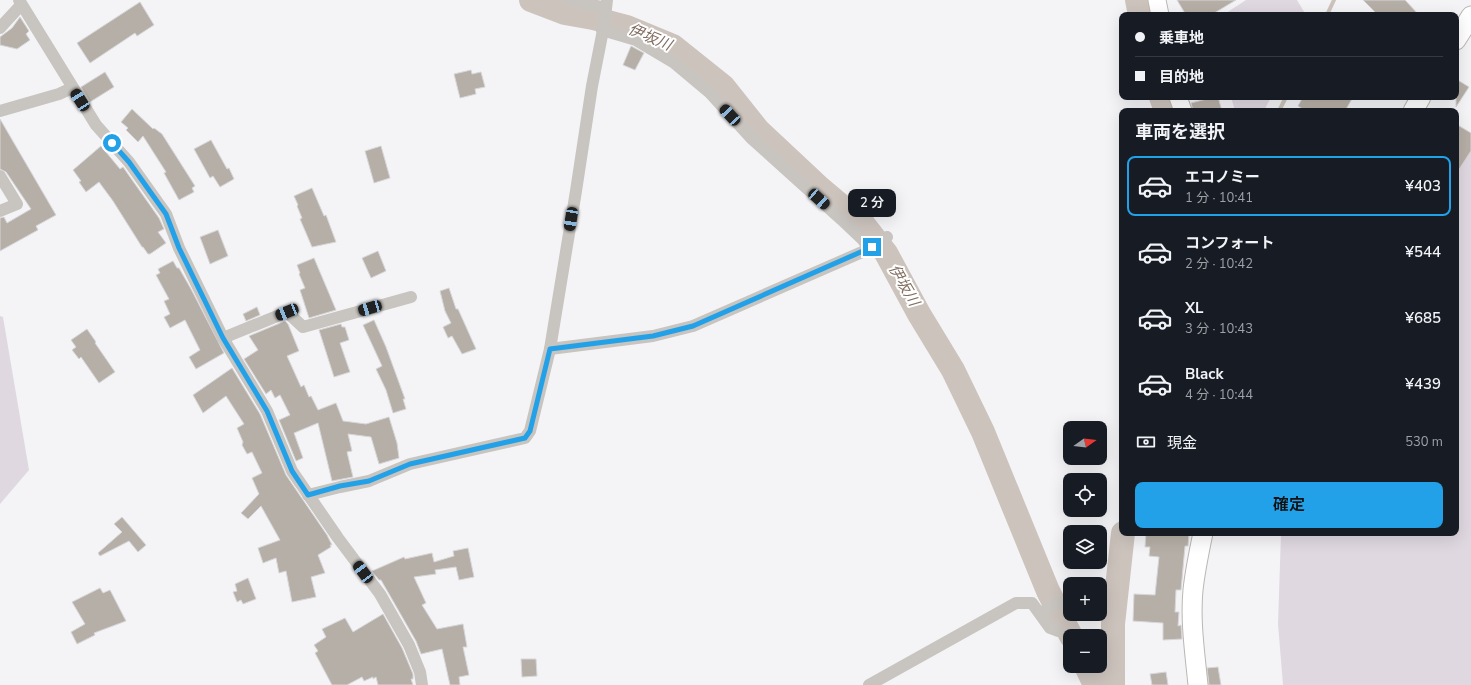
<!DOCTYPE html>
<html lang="ja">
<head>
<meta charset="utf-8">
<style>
	:root { --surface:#171b24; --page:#20242c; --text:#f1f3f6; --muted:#9ea1a6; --line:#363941; --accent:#22a1e9 }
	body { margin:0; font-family:"Nunito Sans","Noto Sans JP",sans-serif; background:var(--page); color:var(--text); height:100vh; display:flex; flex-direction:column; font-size:15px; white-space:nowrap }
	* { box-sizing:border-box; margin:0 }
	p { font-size:13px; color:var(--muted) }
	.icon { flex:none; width:22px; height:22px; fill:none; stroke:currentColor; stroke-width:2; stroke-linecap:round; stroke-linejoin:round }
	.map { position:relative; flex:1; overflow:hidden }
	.drawer { position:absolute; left:1119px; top:108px; width:340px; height:428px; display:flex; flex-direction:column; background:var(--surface); border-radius:8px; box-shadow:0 4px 16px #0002 }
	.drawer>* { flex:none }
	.guide { position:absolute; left:1119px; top:12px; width:340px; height:88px; border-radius:8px; box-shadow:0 4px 16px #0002; display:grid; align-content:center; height:88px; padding:0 16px; background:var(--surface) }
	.needle { width:26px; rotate:76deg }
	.tools { position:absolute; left:1063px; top:421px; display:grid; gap:8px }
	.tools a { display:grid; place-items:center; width:44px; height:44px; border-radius:8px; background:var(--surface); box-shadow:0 4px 16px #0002; font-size:20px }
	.end { position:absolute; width:18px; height:18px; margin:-9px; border:5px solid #22a1e9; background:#fff; box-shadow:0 0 0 2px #fff }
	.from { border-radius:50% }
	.bubble { position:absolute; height:28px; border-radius:8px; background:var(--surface); box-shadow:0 4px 16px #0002; font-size:13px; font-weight:600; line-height:28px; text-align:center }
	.car { position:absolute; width:12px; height:24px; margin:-12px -6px; border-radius:5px; box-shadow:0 0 3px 1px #0007; background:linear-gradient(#222 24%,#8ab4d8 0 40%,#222 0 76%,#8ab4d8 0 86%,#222 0) }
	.guide b { display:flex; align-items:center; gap:14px; height:38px; font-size:15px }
	.guide b+b { border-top:1px solid var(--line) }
	.guide i { width:10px; height:10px; background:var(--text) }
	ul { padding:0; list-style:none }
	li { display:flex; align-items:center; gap:12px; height:60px; margin:0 8px 6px; padding:0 8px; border:2px solid transparent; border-radius:8px }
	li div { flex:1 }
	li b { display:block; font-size:15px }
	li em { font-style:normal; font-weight:600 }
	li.active { border-color:var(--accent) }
	li>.icon { width:36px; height:36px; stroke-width:1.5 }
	h2 { padding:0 16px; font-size:18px; line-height:48px }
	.pay { display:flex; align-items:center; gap:10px; height:44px; padding:0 16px; font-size:15px }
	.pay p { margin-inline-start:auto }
	.primary-button { display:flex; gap:8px; margin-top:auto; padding:8px 16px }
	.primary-button a { flex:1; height:46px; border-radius:8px; background:var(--accent); color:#111; font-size:16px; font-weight:600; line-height:46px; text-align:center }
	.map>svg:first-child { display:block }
	.green { fill:#dfd8e1 }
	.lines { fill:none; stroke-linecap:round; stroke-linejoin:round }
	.stream { stroke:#ccc3bd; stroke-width:4 }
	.river { stroke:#ccc3bd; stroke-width:24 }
	.building { fill:#b6afa7; stroke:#d7d6d9 }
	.secondary-casing { stroke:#bdb8b2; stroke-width:19 }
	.trunk-casing { stroke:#bab7b3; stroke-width:21 }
	.minor { stroke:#c8c4bf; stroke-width:12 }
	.secondary { stroke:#fff; stroke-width:17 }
	.trunk { stroke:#fff; stroke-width:19 }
	.route { stroke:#22a1e9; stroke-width:5 }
	.labels { text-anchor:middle; stroke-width:4; stroke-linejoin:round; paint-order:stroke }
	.water-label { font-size:15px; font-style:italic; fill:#826e61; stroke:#fff }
</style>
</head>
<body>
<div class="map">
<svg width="1471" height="685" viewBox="0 0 1471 685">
	<rect width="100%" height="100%" fill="#f4f4f7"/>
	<!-- green -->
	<g class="green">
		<path d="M1246 0H1297L1306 15H1223Z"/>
		<path d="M1231 97H1271L1264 111H1235Z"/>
		<path d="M1471 146V685H1283L1278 624 1281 533H1456V166Z"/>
		<path d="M0 316 3 317 29 470 0 504Z"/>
	</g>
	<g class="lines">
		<!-- stream -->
		<g class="stream">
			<path d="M1327 15 1334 0"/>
			<path d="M1279 111 1286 97"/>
		</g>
		<!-- river -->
		<g class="river">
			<path d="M531 0 565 13 593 18 627 27 673 46 723 86 758 130 820 188 865 226 886 253 919 314 953 370 983 432 1048 591 1071 636"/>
			<path d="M1137 0 1140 15"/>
			<path d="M1161 97 1166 111"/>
			<path d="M1086 666 1095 685"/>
			<path d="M1113 685V624L1123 533"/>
		</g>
	</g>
	<!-- building -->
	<g class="building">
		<path d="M1177 0H1236L1211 15H1186Z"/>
		<path d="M1363 0H1405L1419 15H1378Z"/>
		<path d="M140 2 154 25 137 36 135 33 90 63 77 43Z"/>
		<path d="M20 17 29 31 26 34 30 40 17 49 0 45V37L12 28Z"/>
		<path d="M631 46 644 53 635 70 623 65Z"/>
		<path d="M471 70 472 74 481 72 485 87 475 89 476 94 460 98 454 74Z"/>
		<path d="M105 72 114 87 90 102 81 87Z"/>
		<path d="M1456 79 1469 87 1456 107Z"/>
		<path d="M1215 97H1218L1222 111H1193L1191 103Z"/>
		<path d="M1303 97H1353L1345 111H1306L1298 106Z"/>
		<path d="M132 109 153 129 154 128 162 134 195 186 192 188 194 192 179 200 164 173 166 172 143 136 138 142 126 130 128 128 121 122Z"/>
		<path d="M0 119 56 215 36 226 38 230 0 251V218L4 217 7 223 31 209 6 172 0 169Z"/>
		<path d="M1456 124 1471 133V151L1456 174Z"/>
		<path d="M211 140 227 169 229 168 234 179 220 187 213 176 210 178 194 149Z"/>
		<path d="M101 146 120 169 123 167 159 218 164 229 158 232 166 243 150 254H148L143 247H142L113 201 99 182 86 192 79 182 81 181 73 170Z"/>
		<path d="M381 146 390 178 374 183 365 151Z"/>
		<path d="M312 188 324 216 326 215 336 242 312 247 300 219 302 218 297 206 298 205 294 196Z"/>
		<path d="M218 230 228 256 210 264 200 237Z"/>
		<path d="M378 251 386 271 371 278 362 258Z"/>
		<path d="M314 258 336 310 309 318 300 290 305 288 299 274 300 273 297 265Z"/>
		<path d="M173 261 177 268H179L191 289 224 353 196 369 189 357 200 350 185 320 170 328 164 317 170 314 164 301 169 299 156 275 160 273 158 269Z"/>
		<path d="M449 288 456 309H458L476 349 462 354 452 336 448 338 443 327 451 323 445 311 440 291Z"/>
		<path d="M257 307 260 315 246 321 243 314Z"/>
		<path d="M374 320 386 347 405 399H403L406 409 393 413 386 390 376 369 382 366 363 325Z"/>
		<path d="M285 321 288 324 299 351 287 356 301 387 304 385 309 397 311 396 318 410 336 403 343 421 366 424 389 417 397 443 399 458 379 464 371 437 348 434 352 451 347 452 353 477 332 481 318 423 294 433 303 458 296 461 279 420 290 415 280 395 275 398 271 390 266 394 244 359 258 350 249 336Z"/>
		<path d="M341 324 342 327H345L349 340 340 343 350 372 334 377 319 330Z"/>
		<path d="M87 329 96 342 95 343 115 372 99 383 81 357 79 359 72 350 76 347 71 340Z"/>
		<path d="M232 368 260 414 286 475 327 535 332 545H330L331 547 318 555 325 573 311 577 316 597 292 602 286 571 279 573 276 558 263 563 258 548 280 540 261 506 248 519 241 513 259 494 252 478 262 473 252 452 247 454 242 445 243 442 237 428 244 424 226 396 203 413 193 395Z"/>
		<path d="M122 517 146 545 138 552 129 541 100 556 98 553 122 532 114 524Z"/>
		<path d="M1146 533 1189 534 1188 546H1185L1181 590H1176L1175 612H1179L1178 626 1181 625 1182 639 1163 640V623L1133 621 1134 594 1155 595 1159 557 1149 556 1150 547H1145Z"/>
		<path d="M468 548 474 577 459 580 456 567 435 570 436 574 414 577 426 603 422 605 437 629 463 624 467 647H463L469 675 459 677 460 685H450L442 649 421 654 416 641 381 580H379L372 571 404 557 405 559 432 553 434 562 454 556 453 551Z"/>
		<path d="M248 578 256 599 243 604 241 600 237 602 233 592 237 591 235 584Z"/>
		<path d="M100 588 103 593 110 590 126 621 94 633 95 635 77 644 71 632 85 624 72 602Z"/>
		<path d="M383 614 402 648 413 674V679H411L413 685H378L376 677 373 679V677L364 681 362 677 347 685H332L315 653 318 651 314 645 326 637 322 629 345 618 353 632Z"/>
		<path d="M521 659H536L537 676 522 677Z"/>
		<path d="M1218 667 1221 685H1209L1207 668Z"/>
		<path d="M1166 672 1168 685H1152L1150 674Z"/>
	</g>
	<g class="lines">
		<defs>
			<g id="secondary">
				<path d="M1157 0 1160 15"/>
				<path d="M1178 97 1183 111"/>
			</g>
			<g id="trunk">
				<path d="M1456 40 1471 16"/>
				<path d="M1413 111 1421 97"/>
				<path d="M1198 685C1195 654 1190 621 1193 590 1195 571 1199 552 1203 533"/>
			</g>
		</defs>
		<!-- secondary casing -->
		<use href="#secondary" class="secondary-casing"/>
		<!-- trunk casing -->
		<use href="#trunk" class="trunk-casing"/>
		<!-- minor -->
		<g class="minor">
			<path d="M19 0 96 125 129 162 166 214 179 248 223 338 267 411 292 471 338 538 380 594 409 645 420 672 422 685"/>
			<path d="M570 0 606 8"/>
			<path d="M0 28 21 5"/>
			<path d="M602 30 636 40 673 62 710 93 751 138 842 220 863 240 869 249"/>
			<path d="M0 111 59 94 72 88"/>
			<path d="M0 176 17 204 0 211"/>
			<path d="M223 338 287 312 303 327 411 297"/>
			<path d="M550 349 653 336 693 326 869 249 887 237"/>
			<path d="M308 495 340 487 369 481 410 464 525 438 530 431 550 349 576 191 592 86 604 25 607 0"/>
			<path d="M1047 608 1064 601"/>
			<path d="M869 685 1016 603H1032L1050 628 1058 631"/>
		</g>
		<!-- secondary -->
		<use href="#secondary" class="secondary"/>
		<!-- trunk -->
		<use href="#trunk" class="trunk"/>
	</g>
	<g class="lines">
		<!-- route -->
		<path class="route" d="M112 143 129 162 166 214 179 248 223 338 267 411 292 471 308 495 340 486 369 481 410 464 525 438 530 431 550 349 653 336 693 326 872 247"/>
	</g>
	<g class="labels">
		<!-- water labels -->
		<g class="water-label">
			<text transform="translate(650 37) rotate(23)" y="5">伊坂川</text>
			<text transform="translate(904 285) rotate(60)" y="5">伊坂川</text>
		</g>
	</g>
</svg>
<div class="tools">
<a><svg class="needle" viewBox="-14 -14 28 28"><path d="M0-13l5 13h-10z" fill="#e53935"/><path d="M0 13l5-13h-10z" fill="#9ea1a6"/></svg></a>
<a><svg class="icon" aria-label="locate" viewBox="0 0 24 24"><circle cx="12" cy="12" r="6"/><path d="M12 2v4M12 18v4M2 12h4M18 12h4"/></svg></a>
<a><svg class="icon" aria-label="layers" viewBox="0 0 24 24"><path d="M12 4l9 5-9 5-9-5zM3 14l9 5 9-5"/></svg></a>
<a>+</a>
<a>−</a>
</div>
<i class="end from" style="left:112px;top:143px"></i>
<i class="end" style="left:872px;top:247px"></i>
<div class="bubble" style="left:848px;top:189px;width:48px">2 分</div>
<i class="car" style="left:80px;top:100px;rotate:327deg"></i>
<i class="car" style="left:730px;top:115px;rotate:317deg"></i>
<i class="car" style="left:819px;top:199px;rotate:132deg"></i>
<i class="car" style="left:571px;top:219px;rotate:189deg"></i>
<i class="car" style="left:370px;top:308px;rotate:254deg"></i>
<i class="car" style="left:287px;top:312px;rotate:248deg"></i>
<i class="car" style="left:363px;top:572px;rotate:323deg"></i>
<div class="guide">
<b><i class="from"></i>乗車地</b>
<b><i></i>目的地</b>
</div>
<section class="drawer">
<h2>車両を選択</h2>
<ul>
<li class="active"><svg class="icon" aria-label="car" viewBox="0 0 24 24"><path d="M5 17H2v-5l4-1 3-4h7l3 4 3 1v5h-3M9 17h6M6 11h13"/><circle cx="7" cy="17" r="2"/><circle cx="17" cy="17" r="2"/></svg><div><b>エコノミー</b><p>1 分 · 10:41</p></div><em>¥403</em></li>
<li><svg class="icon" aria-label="car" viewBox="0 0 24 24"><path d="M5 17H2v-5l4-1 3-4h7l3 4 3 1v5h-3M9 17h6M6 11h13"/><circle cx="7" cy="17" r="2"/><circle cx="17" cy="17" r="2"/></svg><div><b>コンフォート</b><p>2 分 · 10:42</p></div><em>¥544</em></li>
<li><svg class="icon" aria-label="car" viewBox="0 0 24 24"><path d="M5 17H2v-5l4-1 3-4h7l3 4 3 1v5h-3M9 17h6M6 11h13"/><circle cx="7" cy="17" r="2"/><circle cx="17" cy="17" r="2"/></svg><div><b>XL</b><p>3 分 · 10:43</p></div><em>¥685</em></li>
<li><svg class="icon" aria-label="car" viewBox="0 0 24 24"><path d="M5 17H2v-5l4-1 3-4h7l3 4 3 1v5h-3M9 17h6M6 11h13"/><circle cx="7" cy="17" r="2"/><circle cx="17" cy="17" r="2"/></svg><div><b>Black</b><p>4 分 · 10:44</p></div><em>¥439</em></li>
</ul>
<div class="pay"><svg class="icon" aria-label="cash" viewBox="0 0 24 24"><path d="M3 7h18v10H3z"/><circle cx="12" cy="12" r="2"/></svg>現金<p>530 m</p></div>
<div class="primary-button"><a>確定</a></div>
</section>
</div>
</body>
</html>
